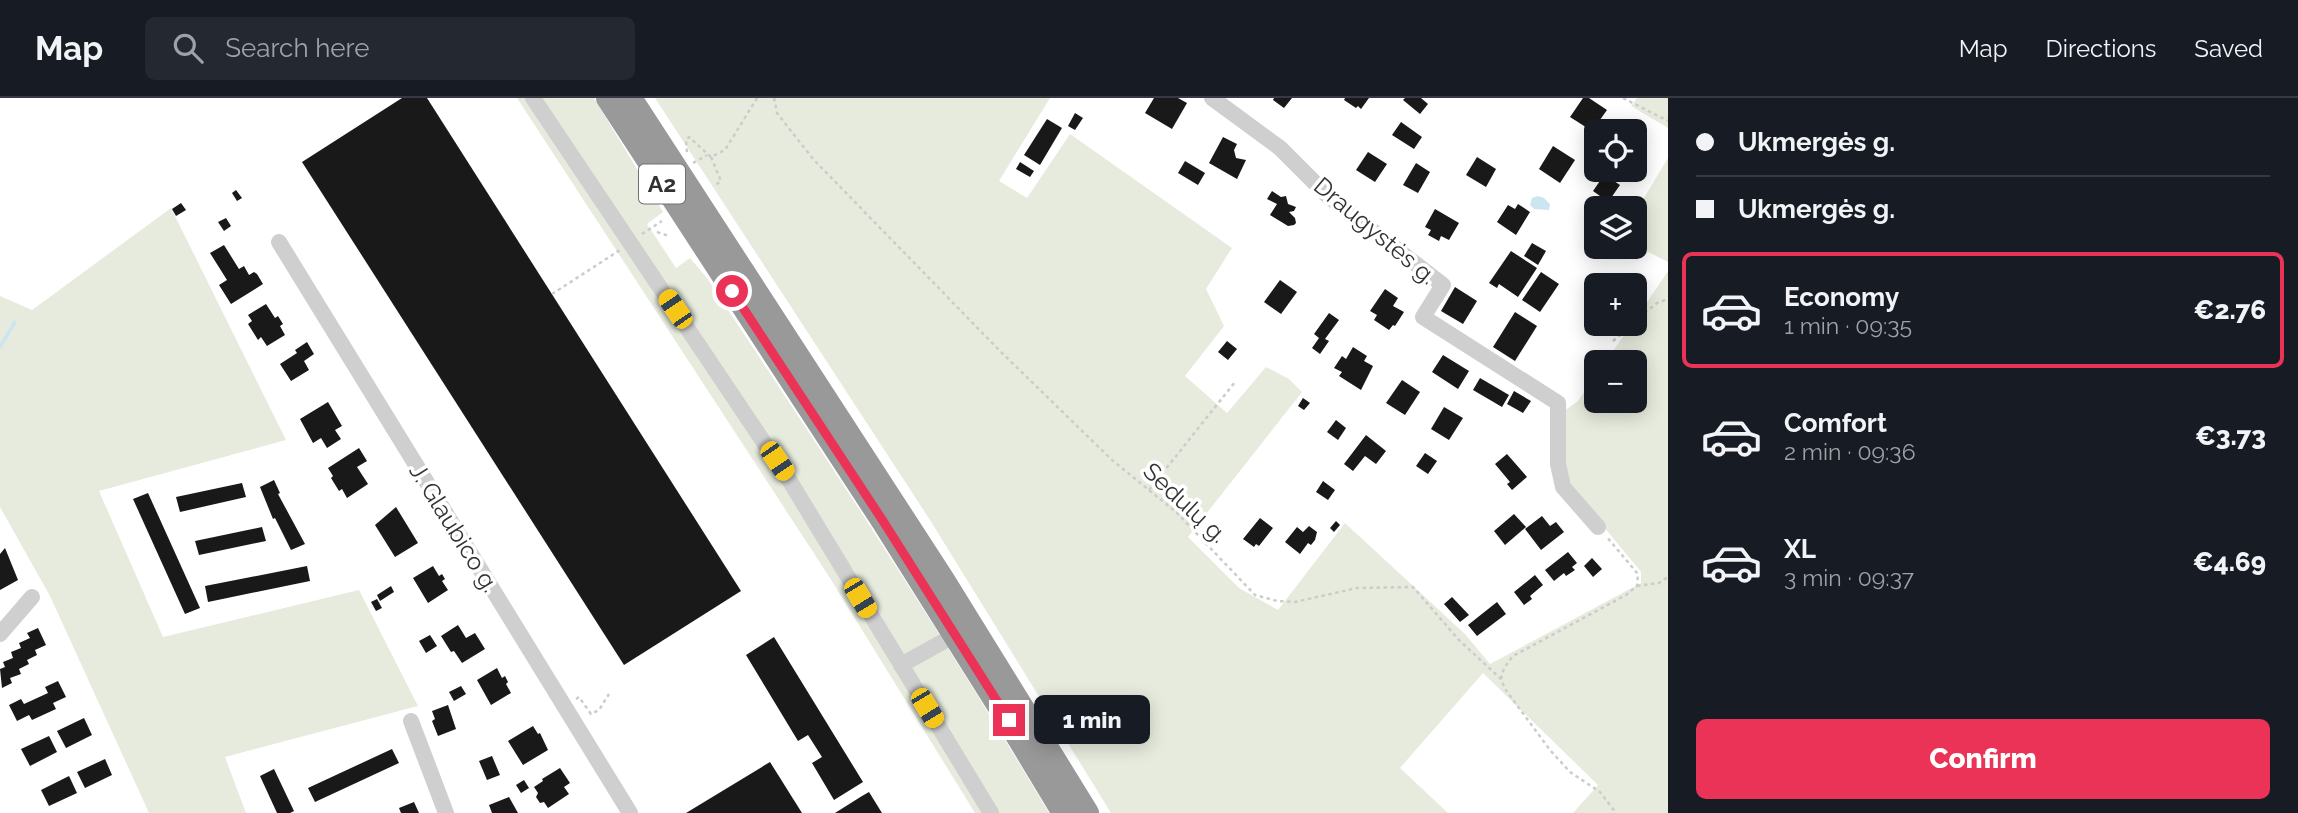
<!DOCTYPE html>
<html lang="en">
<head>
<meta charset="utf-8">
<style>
	:root { --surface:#171b24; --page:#242831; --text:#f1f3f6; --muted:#9ea1a6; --line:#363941; --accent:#ea3356 }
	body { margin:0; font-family:Raleway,sans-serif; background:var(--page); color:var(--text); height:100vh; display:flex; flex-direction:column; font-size:26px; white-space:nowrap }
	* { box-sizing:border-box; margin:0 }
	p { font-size:23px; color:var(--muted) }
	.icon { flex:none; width:38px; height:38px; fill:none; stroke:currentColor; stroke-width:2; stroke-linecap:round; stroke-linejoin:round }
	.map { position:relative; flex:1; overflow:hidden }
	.panel { display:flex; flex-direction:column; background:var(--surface); width:630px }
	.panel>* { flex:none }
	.guide { display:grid; align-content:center; height:154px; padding:0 28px; background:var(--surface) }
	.tools { position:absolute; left:1584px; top:21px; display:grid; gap:14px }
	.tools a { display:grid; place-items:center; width:63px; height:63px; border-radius:10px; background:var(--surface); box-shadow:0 4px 18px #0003; font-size:35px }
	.end { position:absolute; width:32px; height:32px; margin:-16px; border:9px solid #ea3356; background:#fff; box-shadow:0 0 0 4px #fff }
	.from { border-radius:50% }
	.bubble { position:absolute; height:49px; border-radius:10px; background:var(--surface); box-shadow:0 4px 18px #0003; font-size:23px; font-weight:800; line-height:49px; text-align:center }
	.car { position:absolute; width:21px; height:42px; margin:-21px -10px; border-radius:9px; box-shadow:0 0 5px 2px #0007; background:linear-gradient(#f5c518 24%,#345 0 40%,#f5c518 0 76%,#345 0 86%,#f5c518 0) }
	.guide b { display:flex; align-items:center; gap:24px; height:66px; font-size:26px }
	.guide b+b { border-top:2px solid var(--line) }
	.guide i { width:18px; height:18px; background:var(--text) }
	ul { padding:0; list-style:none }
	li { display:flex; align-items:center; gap:21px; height:116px; margin:0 14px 10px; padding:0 14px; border:4px solid transparent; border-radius:10px }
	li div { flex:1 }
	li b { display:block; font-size:26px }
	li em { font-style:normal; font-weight:800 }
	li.active { border-color:var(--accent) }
	li>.icon { width:63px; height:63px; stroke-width:1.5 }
	.button { display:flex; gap:14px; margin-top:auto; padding:14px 28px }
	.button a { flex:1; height:80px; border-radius:10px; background:var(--accent); color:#fff; font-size:28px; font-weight:800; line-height:80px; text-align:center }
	header { display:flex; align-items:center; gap:42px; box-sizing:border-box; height:98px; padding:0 35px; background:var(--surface); border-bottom:2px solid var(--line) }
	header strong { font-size:33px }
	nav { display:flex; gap:38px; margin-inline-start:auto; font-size:24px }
	.search { width:490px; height:63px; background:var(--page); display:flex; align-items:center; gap:18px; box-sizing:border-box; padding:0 24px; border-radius:10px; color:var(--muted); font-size:26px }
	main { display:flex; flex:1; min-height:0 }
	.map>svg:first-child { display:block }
	.green { fill:#e7ebdd }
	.water { fill:#cde5ee }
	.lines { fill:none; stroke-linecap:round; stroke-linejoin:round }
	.stream { stroke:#cde5ee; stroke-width:3.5 }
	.building { fill:#191919 }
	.path { stroke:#ccc; stroke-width:2.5; stroke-dasharray:3.5 3.5; stroke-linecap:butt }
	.minor { stroke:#cfcfcf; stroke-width:16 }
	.highway { stroke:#999; stroke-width:24 }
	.route { stroke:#ea3356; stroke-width:9 }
	.labels { text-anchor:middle; stroke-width:7; stroke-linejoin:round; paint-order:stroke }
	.shield { fill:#fff; stroke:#707070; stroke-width:2 }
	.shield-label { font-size:23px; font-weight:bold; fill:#323232 }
	.street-label { font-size:24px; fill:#323232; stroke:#fff }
</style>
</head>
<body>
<header>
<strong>Map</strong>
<div class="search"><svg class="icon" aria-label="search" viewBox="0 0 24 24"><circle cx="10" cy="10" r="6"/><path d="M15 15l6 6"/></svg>Search here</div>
<nav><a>Map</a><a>Directions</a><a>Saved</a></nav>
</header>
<main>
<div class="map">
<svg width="1668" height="715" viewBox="0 0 1668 715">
	<rect width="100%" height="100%" fill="#fff"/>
	<!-- green -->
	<g class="green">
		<path d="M517 0H594L663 114 647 126 676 170 690 160 707 180C824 357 941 533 1049 715H975L830 480Z"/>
		<path d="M655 0H1050L999 83 1027 100 1070 36 1232 150 1206 191 1224 228 1185 278 1227 315 1266 269 1289 281 1302 294 1188 439 1239 490 1278 512 1345 425 1465 536 1490 566 1641 485V474L1566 383 1564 313 1578 303 1596 277V303H1634V264H1605L1632 226H1634L1635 222 1668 173V715H1573L1598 687 1483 575 1400 670 1448 715H1111L930 422Z"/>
		<path d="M1637 0H1668V30L1631 8Z"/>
		<path d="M1668 60V164L1635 147V115Z"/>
		<path d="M171 110 286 342 99 393 163 539 359 492 418 608 225 659 246 715H149L50 498 0 409V198L32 212Z"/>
	</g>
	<!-- water -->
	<path class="water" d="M1538 98 1544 100 1550 106 1549 112 1534 111 1530 107 1532 100Z"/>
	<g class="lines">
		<!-- stream -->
		<path class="stream" d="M0 249 15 224"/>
	</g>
	<!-- building -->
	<g class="building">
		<path d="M402 0H427L741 493 624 567 302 64Z"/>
		<path d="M1154 0H1178L1187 5 1172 31 1145 15Z"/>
		<path d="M1274 0H1292L1284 10 1273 2Z"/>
		<path d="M1345 0H1369L1361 11 1358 8 1356 10 1344 2Z"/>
		<path d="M1405 0H1421L1428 6 1420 16 1403 2Z"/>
		<path d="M1583 0H1589L1607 12 1592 33 1570 19Z"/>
		<path d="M1075 15 1083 20 1075 32 1068 28Z"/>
		<path d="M1047 21 1062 30 1040 67 1024 57Z"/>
		<path d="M1401 24 1422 39 1414 51 1392 37Z"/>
		<path d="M1223 39 1237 46 1234 52 1236 60 1246 62 1237 81 1209 65Z"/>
		<path d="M1553 48 1575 62 1560 85 1539 71Z"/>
		<path d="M1368 54 1387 66 1375 84 1356 72Z"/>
		<path d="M1477 59 1496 71 1486 89 1466 77Z"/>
		<path d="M1185 63 1205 75 1198 87 1178 75Z"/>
		<path d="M1020 64 1034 73 1030 79 1016 71Z"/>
		<path d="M1416 65 1430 74 1418 95 1403 87Z"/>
		<path d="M1599 72 1621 73 1614 83 1620 87 1604 110H1596V115L1591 112 1600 98 1593 93 1602 80 1596 76Z"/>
		<path d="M236 92 242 100 237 103 232 95Z"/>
		<path d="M1272 93 1281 99 1286 98 1288 106 1296 109 1294 113 1289 114 1295 120 1296 125 1294 127 1288 128 1270 117 1277 106 1267 101Z"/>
		<path d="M181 105 186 112 176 118 172 111Z"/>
		<path d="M1518 106 1530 114 1516 137 1497 124 1508 107 1515 111Z"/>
		<path d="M1435 111 1459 125 1449 142 1441 138 1439 143 1428 137 1431 132 1425 129Z"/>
		<path d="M226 120 231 128 224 133 218 124Z"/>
		<path d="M1532 145 1546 153 1538 167 1524 158Z"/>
		<path d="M224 147 239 171 244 168 249 177 254 174 257 176 263 186 231 206 219 187 227 182 210 155Z"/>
		<path d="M1511 153 1537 170 1518 199 1499 186 1497 190 1489 185Z"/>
		<path d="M1541 174 1559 186 1540 214 1522 202Z"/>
		<path d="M1280 182 1297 194 1281 216 1264 204Z"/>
		<path d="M1455 189 1477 203 1463 226 1441 213Z"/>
		<path d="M1385 191 1398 200 1393 208 1404 214 1395 228 1393 227 1389 232 1374 222 1377 217 1370 213Z"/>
		<path d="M266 206 275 220 278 218 283 226 280 228 285 237 267 248 261 239 258 242 248 226 252 223 248 217Z"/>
		<path d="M1515 214 1537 228 1515 263 1493 249Z"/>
		<path d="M1329 215 1339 222 1325 241 1329 243 1320 256 1312 250 1319 240 1314 236Z"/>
		<path d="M1227 243 1237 251 1228 262 1218 254Z"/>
		<path d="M307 244 314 256 304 263 309 272 291 283 280 266 297 255 295 252Z"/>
		<path d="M1353 249 1367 258 1364 263 1373 268 1361 292 1339 278 1342 274 1334 270 1342 258 1346 261Z"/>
		<path d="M1443 257 1469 273 1458 291 1432 274Z"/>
		<path d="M1480 280 1509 297 1502 309 1473 292Z"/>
		<path d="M1402 282 1420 294 1405 317 1386 305Z"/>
		<path d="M1514 293 1531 303 1523 315 1507 306Z"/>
		<path d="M1303 300 1310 305 1304 312 1298 308Z"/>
		<path d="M328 304 342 328 335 332 341 341 327 350 321 340 313 345 300 321Z"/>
		<path d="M1444 309 1463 320 1449 342 1431 331Z"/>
		<path d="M1336 322 1346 330 1338 342 1327 334Z"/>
		<path d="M1366 337 1386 353 1376 366 1365 358 1353 373 1344 366Z"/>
		<path d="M359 350 367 363 357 369 368 386 347 400 342 391 339 393 331 380 333 378 328 370Z"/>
		<path d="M1425 355 1437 363 1428 376 1416 368Z"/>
		<path d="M1507 356 1527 379 1512 392 1507 386 1510 384 1495 366Z"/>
		<path d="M274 382 280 395 278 396 305 446 291 452 275 420 273 421 260 389Z"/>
		<path d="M1323 383 1335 392 1328 402 1316 394Z"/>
		<path d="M242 385 246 399 180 414 176 399Z"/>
		<path d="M148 395 200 510 185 516 133 401Z"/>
		<path d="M396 409 418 445 395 459 375 427Z"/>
		<path d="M1514 416 1526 429 1505 447 1494 433Z"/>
		<path d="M1542 418 1550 428 1556 424 1564 434 1541 452 1525 431Z"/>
		<path d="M1260 420 1273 430 1259 448 1256 446 1254 449 1243 441Z"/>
		<path d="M1336 423 1340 427 1334 434 1330 430Z"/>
		<path d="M1309 428 1317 434 1315 442 1311 447 1308 445 1300 456 1285 444 1297 429 1303 434Z"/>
		<path d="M262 429 266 443 199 457 195 443Z"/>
		<path d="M5 450 18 482 0 492V456Z"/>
		<path d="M1568 454 1577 465 1572 469 1575 472 1566 478 1564 475 1554 483 1545 472Z"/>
		<path d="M1592 460 1602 471 1593 479 1584 468Z"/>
		<path d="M307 468 310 483 208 504 205 488Z"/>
		<path d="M433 468 439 478 442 476 445 481 442 483 448 492 428 505 413 480Z"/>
		<path d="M1535 477 1543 487 1530 498 1532 501 1524 507 1514 494Z"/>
		<path d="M391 488 394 494 380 503 377 497Z"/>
		<path d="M1452 499 1469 517 1460 524 1444 506Z"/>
		<path d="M377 501 382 510 376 513 371 504Z"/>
		<path d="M1497 504 1506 516 1477 538 1468 527Z"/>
		<path d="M458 527 466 540 475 535 485 551 462 565 454 553 451 554 441 538Z"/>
		<path d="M38 530 46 547 35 552 37 557 27 562 29 566 19 571 21 576 10 580 12 585 2 590 0 571 5 569 3 564 13 560 11 554 21 550 19 545 30 540 27 535Z"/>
		<path d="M430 537 437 548 426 555 419 543Z"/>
		<path d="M774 539 863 684 834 702 812 665 822 659 808 637 798 643 746 557Z"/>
		<path d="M497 570 502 580 505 578 508 584 506 586 511 595 491 607 477 582Z"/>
		<path d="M58 583 66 599 53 605 56 611 32 622 29 617 17 623 9 607 21 601 24 606 48 595 45 589Z"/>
		<path d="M461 588 466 596 454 603 449 594Z"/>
		<path d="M448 607 456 631 438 638 432 623 435 621 432 613Z"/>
		<path d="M84 620 92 637 66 650 57 633Z"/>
		<path d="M533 628 538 636 540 635 548 652 523 667 508 643Z"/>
		<path d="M49 638 57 654 30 668 21 651Z"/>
		<path d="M392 651 399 665 315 704 308 690Z"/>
		<path d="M492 658 500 677 487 682 479 663Z"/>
		<path d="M105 661 112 677 85 690 77 674Z"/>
		<path d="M770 664 802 715H686Z"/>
		<path d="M560 670 570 685 564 689 569 696 548 710 544 704 540 705 536 699 538 695 534 689 543 683 542 681Z"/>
		<path d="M274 671 294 713 290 715H277L260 678Z"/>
		<path d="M69 678 77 695 49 708 41 692Z"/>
		<path d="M524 682 529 690 521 695 516 687Z"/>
		<path d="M869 694 882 715H835L862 698Z"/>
		<path d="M509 699 518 715H492L489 707Z"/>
		<path d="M414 704 419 715H401L399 710Z"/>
	</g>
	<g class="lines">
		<!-- path -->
		<g class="path">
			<path d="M774 0 777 15 813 61 1000 253 1112 362 1176 414 1255 497 1277 503 1295 504 1357 490 1413 489 1459 542 1501 581 1505 591 1550 652 1570 674 1600 694 1616 715"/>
			<path d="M1623 0 1668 23"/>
			<path d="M687 54 686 43 689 39 711 59 725 52 757 0"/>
			<path d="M711 59 721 83 714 88"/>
			<path d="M693 65 707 57"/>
			<path d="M657 134 669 138"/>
			<path d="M642 136 662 123"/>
			<path d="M552 196 620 152"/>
			<path d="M1634 224 1657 205 1668 201"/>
			<path d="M1613 243 1633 226"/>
			<path d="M1149 392 1235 284"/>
			<path d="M1637 488 1659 485 1668 479"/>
			<path d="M1501 581 1504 570 1513 558 1626 497 1637 488 1638 476 1606 438"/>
			<path d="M576 601 579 599 591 616 599 612 609 596"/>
		</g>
		<!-- minor -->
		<g class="minor">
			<path d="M533 0 791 385 991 715"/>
			<path d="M1212 0 1280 50 1329 99 1443 187 1423 219 1558 305V366L1563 389 1598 429"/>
			<path d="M279 144 630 715"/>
			<path d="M0 536 32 499"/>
			<path d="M901 567 955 537"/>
			<path d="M411 623 446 715"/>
		</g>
		<!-- highway -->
		<g class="highway">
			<path d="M608 0 883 423 1008 622 1064 715"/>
			<path d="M630 0 943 482 1087 715"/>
		</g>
	</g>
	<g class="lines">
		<!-- route -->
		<path class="route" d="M732 193 883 423 1009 622"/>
	</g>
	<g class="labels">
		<!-- shield labels -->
		<rect class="shield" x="639" y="66.5" width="46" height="39" rx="5"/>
		<g class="shield-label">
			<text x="662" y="94">A2</text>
		</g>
		<!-- street labels -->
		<g class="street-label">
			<text transform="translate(1375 133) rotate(40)" y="8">Draugystės g.</text>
			<text transform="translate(1185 405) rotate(43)" y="8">Sedulų g.</text>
			<text transform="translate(454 430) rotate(58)" y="8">J. Glaubico g.</text>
		</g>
	</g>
</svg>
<div class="tools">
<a><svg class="icon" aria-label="locate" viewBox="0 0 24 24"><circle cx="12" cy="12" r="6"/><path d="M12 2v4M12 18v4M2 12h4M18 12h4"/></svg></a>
<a><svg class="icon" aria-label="layers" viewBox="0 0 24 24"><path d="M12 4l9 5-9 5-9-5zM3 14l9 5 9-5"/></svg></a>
<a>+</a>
<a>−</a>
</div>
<i class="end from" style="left:732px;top:193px"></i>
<i class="end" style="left:1009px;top:622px"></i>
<div class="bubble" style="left:1034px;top:597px;width:116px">1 min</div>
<i class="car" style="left:675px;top:211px;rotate:326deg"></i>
<i class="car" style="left:777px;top:363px;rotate:146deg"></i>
<i class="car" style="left:860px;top:500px;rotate:149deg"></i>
<i class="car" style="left:927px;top:610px;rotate:149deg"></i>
</div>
<section class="panel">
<div class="guide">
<b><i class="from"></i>Ukmergės g.</b>
<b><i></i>Ukmergės g.</b>
</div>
<ul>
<li class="active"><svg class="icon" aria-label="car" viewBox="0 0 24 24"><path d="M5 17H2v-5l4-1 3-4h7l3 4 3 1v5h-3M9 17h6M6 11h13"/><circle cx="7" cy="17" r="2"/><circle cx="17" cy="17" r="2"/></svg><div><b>Economy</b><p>1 min · 09:35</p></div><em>€2.76</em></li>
<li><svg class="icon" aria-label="car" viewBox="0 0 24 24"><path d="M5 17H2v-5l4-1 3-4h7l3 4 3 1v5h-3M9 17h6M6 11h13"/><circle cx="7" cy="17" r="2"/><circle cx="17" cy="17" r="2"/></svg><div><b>Comfort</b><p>2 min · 09:36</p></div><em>€3.73</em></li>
<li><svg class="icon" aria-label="car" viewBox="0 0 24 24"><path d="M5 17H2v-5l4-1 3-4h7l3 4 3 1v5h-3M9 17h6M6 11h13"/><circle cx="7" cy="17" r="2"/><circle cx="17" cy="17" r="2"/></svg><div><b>XL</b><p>3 min · 09:37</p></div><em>€4.69</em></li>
</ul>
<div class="button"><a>Confirm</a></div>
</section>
</main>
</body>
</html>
